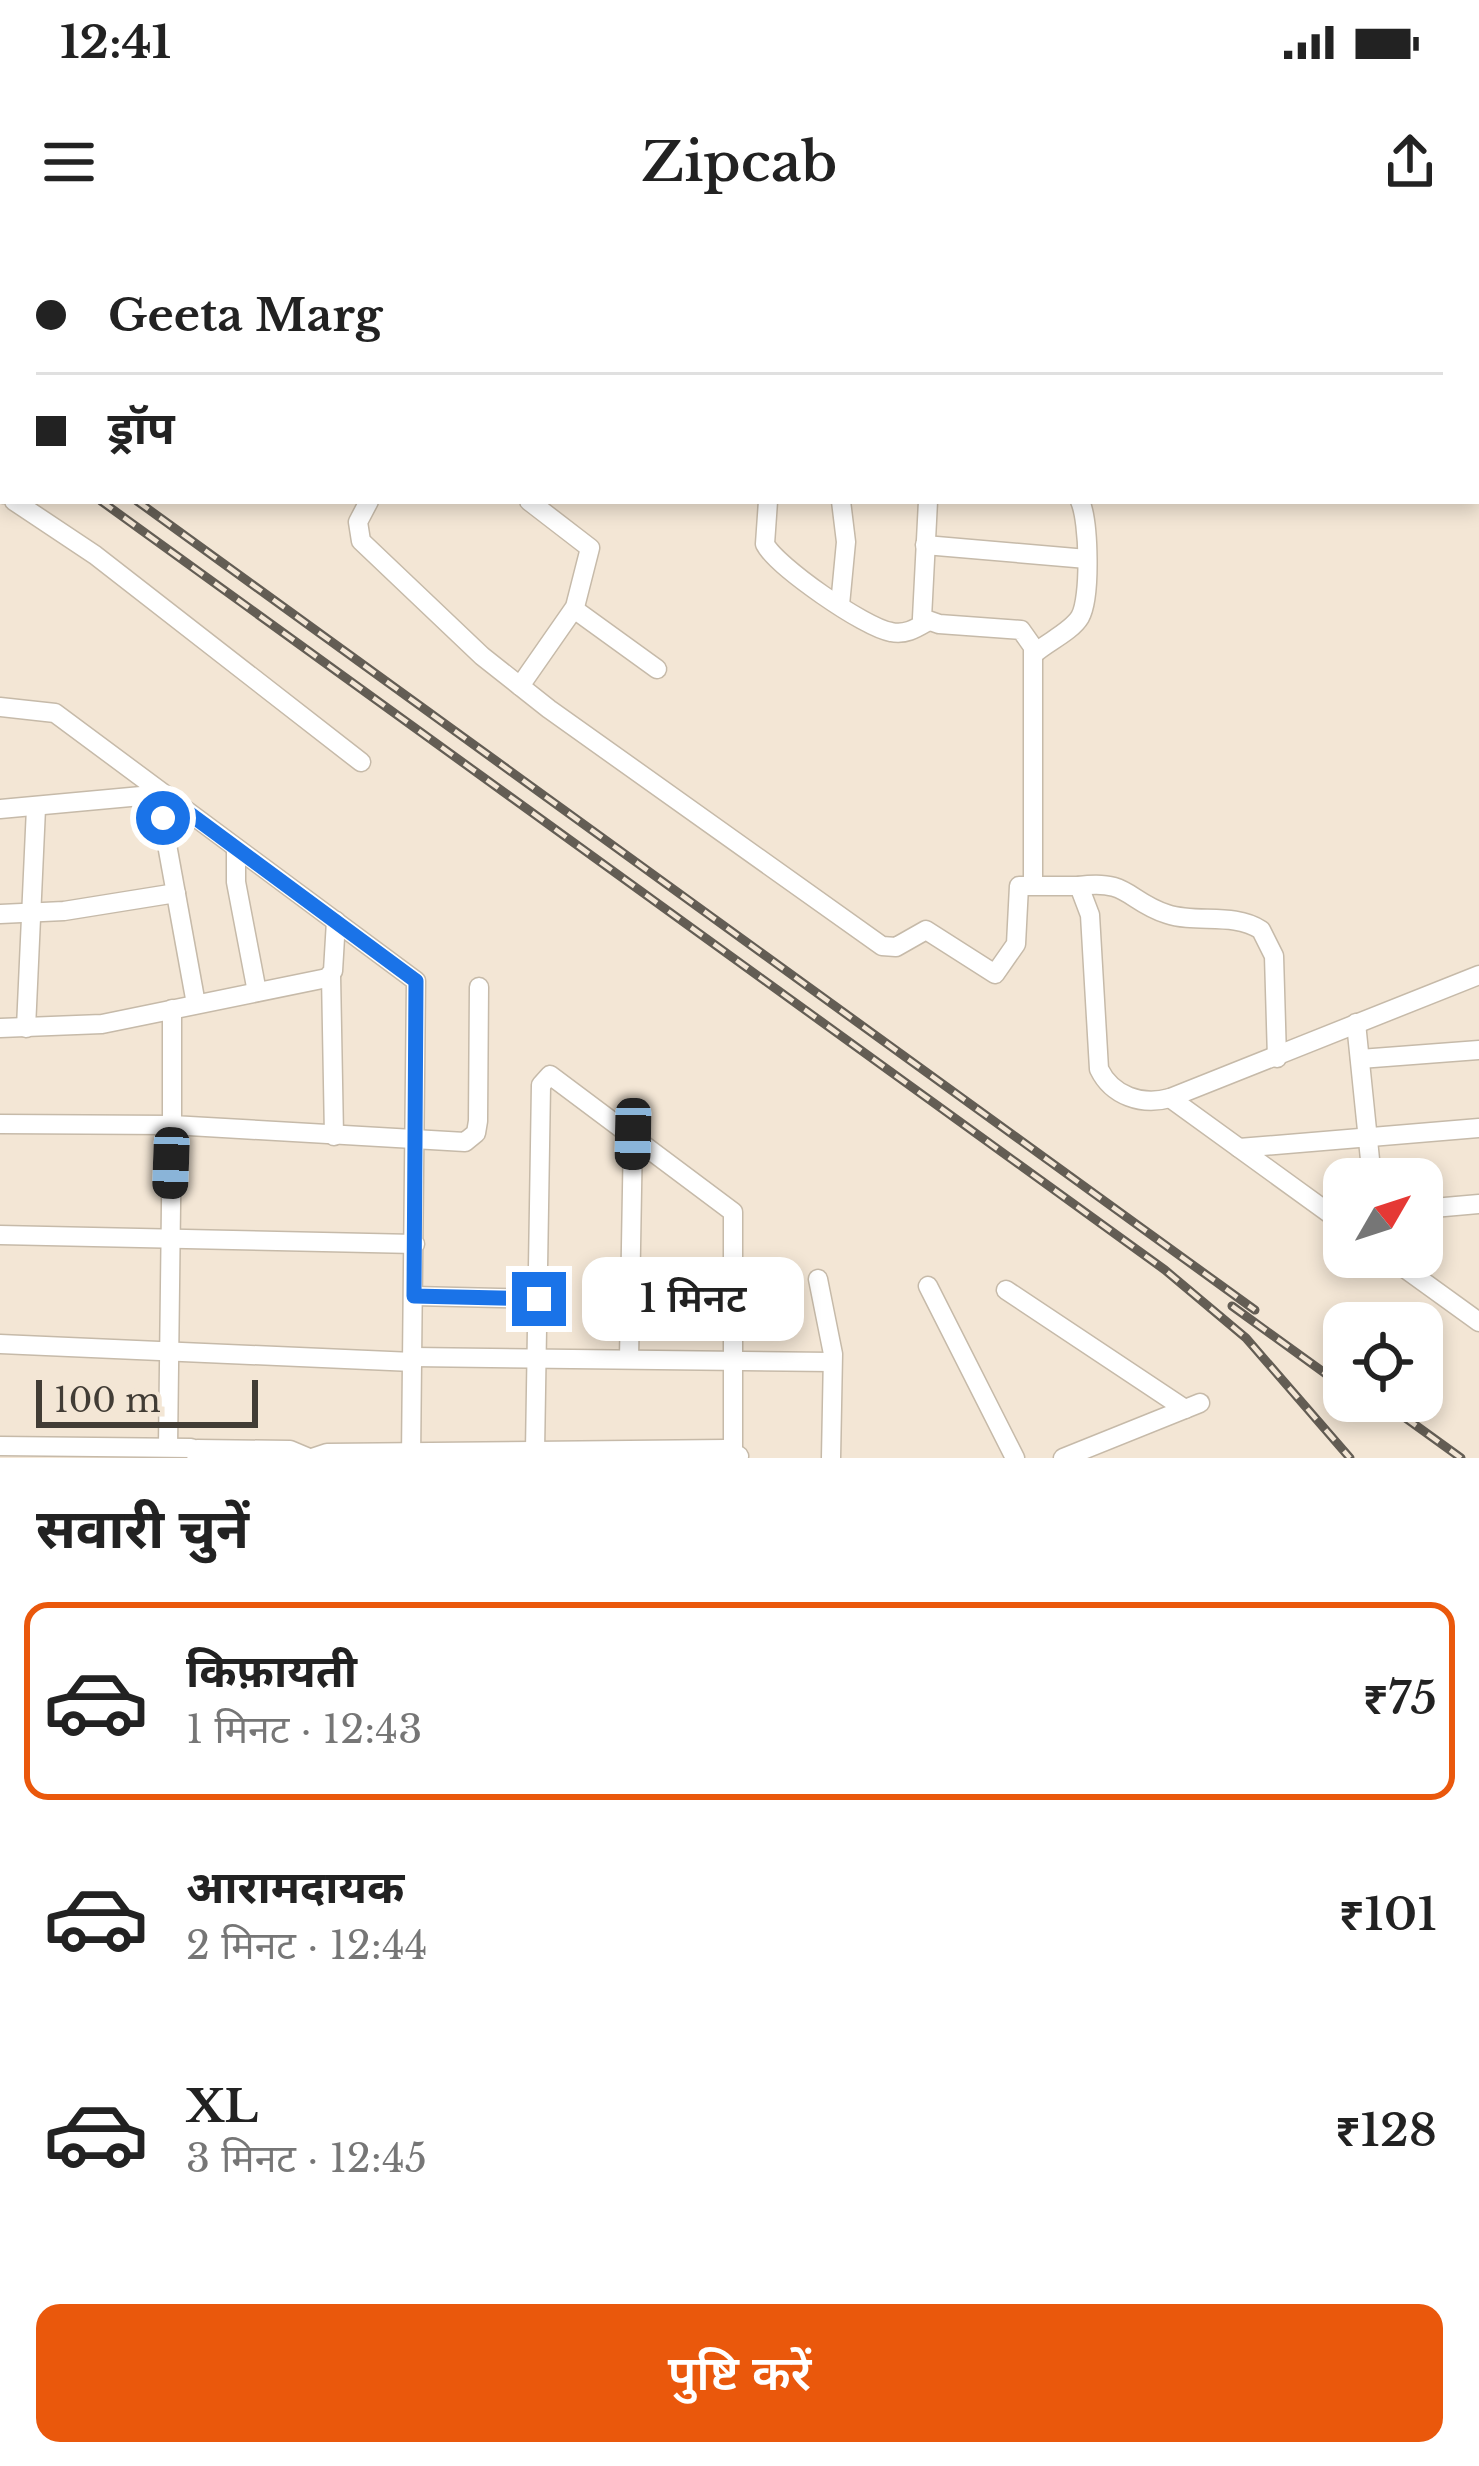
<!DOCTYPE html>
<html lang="hi">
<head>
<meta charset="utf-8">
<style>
	:root { --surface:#fff; --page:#f2f2f2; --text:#222; --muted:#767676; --line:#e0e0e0; --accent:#ea580c }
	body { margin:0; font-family:"Libre Baskerville","Noto Sans Devanagari",serif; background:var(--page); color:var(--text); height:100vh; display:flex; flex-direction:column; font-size:45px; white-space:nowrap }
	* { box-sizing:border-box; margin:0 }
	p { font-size:39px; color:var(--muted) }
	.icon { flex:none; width:66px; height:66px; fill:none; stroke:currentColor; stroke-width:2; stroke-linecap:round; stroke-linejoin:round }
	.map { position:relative; height:1218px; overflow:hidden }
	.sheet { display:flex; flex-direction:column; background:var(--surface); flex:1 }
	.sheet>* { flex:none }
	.guide { position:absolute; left:0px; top:0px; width:1479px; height:264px; box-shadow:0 6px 18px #0003; display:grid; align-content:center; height:264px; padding:0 36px; background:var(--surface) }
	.needle { width:78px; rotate:51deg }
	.fabs { position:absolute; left:1323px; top:918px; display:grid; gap:24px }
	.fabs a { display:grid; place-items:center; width:120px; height:120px; border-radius:24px; background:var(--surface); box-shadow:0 6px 18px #0003; font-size:60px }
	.scale { position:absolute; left:36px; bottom:30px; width:222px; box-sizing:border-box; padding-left:12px; border:6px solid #413c35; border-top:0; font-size:33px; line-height:42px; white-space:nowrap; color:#413c35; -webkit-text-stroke:9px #f3e6d5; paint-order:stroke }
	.end { position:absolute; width:54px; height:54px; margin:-27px; border:15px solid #1a73e8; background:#fff; box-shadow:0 0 0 6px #fff }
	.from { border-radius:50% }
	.bubble { position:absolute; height:84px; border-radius:24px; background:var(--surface); box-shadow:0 6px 18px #0003; font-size:39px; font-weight:600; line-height:84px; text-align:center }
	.car { position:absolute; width:36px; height:72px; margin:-36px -18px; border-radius:15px; box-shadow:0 0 9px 3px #0007; background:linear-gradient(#222 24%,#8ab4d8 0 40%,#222 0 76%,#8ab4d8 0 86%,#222 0) }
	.guide b { display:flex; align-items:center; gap:42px; height:114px; font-size:45px }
	.guide b+b { border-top:3px solid var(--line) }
	.guide i { width:30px; height:30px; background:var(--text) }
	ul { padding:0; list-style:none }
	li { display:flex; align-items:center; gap:36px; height:198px; margin:0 24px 18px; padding:0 12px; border:6px solid transparent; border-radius:24px }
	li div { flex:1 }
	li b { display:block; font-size:45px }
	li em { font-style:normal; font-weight:600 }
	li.on { border-color:var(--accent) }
	li>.icon { width:108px; height:108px; stroke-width:1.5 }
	h2 { padding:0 36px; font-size:54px; line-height:144px }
	.action { display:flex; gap:24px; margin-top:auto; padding:24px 36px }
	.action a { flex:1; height:138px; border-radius:24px; background:var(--accent); color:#fff; font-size:48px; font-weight:600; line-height:138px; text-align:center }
	.status { display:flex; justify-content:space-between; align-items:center; height:84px; padding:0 60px; background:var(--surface); direction:ltr }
	.status svg { height:33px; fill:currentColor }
	header { display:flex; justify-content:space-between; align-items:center; height:156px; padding:0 36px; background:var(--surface); font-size:54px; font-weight:600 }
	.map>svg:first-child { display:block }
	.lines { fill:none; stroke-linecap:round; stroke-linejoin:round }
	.street-casing { stroke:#c6baa9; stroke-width:21 }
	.street { stroke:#fff; stroke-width:18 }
	.rail-casing { stroke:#635d54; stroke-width:9 }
	.rail { stroke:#f3e6d5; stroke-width:4.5; stroke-dasharray:14; stroke-linecap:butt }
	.route { stroke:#1a73e8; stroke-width:15 }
</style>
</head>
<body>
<div class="status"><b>12:41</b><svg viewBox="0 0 49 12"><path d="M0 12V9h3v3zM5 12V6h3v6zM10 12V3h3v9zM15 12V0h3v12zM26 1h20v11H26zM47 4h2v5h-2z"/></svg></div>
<header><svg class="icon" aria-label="menu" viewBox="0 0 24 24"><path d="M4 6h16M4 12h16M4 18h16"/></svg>Zipcab<svg class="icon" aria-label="share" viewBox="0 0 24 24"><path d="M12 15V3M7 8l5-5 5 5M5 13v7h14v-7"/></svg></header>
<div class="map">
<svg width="1479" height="1218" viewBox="0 0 1479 1218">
	<rect width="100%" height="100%" fill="#f3e6d5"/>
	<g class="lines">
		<defs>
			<g id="street">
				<path d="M167 0 172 3"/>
				<path d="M364 0 368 3"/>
				<path d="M422 0 423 3"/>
				<path d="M818 0V3"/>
				<path d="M942 0V3"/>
				<path d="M1078 3V0"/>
				<path d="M0 252 3 254"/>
				<path d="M14 261 95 315 361 522"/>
				<path d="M369 261 358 282 361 301 482 416 549 469 882 706 896 707 926 690 995 734 1016 704 1019 646H1079L1090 675 1099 829C1112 856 1142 866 1170 858L1479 735"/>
				<path d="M768 261 765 304C776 326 865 388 891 392 905 395 915 389 927 382"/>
				<path d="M928 261 922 378 939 384 1021 390 1033 407V643"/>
				<path d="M925 305 1087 319"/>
				<path d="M840 365 846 302 841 261"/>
				<path d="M574 369 657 429"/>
				<path d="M1034 414C1047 402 1071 392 1080 377 1091 358 1089 281 1080 261"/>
				<path d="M520 446 575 367 590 308 529 261"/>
				<path d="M0 467 55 473 416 741 411 1218"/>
				<path d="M158 555 196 764"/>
				<path d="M0 569 163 554"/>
				<path d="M236 608V642L257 752"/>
				<path d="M1079 646C1129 639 1127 661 1167 674 1197 684 1233 672 1261 690L1274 716 1277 818"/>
				<path d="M0 674 64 671 176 653"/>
				<path d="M331 735 334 896"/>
				<path d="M172 769V885L465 902 476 893 478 881 479 747"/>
				<path d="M1356 783 1372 939"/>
				<path d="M0 788 102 784 327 738 333 731 336 681"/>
				<path d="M26 788 36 568"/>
				<path d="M1360 819 1479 810"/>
				<path d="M1170 858 1344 984"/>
				<path d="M0 884 172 885 168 1207"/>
				<path d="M1239 908 1479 888"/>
				<path d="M1422 969 1479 964"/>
				<path d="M0 995 415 1004"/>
				<path d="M1389 1017 1479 1082"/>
				<path d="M818 1039 833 1114 831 1218"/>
				<path d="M928 1046 1015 1218"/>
				<path d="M1006 1050 1185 1169"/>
				<path d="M414 1056 539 1059"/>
				<path d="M0 1104 413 1122"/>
				<path d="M413 1117 832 1122"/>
				<path d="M629 1119 633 894"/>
				<path d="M0 1206 191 1208 200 1218"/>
				<path d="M197 1209 290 1210 309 1218"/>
				<path d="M535 1211 541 845 550 835 733 972V1209"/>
				<path d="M312 1218 327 1213 726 1209 739 1216"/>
				<path d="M1063 1218 1200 1163"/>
			</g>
		</defs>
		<!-- street casing -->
		<use href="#street" class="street-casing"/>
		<!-- street -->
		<use href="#street" class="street"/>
		<defs>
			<g id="rail">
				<path d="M0 149 3 151"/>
				<path d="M0 175 3 177"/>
				<path d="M101 261 1165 1030 1246 1098 1350 1218"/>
				<path d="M137 261 1255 1070"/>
				<path d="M1232 1066 1344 1147"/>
				<path d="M1382 1161 1461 1218"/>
			</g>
		</defs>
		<!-- rail casing -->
		<use href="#rail" class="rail-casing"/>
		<!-- rail -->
		<use href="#rail" class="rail"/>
	</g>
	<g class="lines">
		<!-- route -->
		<path class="route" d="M163 578 158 555 163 554 416 741 414 1056 539 1059"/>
	</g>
</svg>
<div class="fabs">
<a><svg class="needle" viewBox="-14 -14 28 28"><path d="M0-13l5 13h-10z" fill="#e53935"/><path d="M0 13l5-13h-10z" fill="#767676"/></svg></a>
<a><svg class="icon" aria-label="locate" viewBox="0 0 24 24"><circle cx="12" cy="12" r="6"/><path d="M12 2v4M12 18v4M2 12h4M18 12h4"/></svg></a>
</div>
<div class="scale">100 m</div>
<i class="end from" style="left:163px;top:578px"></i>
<i class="end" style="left:539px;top:1059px"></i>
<div class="bubble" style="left:582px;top:1017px;width:222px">1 मिनट</div>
<i class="car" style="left:633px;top:894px;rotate:181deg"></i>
<i class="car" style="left:171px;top:923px;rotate:182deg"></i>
<div class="guide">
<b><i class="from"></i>Geeta Marg</b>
<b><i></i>ड्रॉप</b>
</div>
</div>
<section class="sheet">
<h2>सवारी चुनें</h2>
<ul>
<li class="on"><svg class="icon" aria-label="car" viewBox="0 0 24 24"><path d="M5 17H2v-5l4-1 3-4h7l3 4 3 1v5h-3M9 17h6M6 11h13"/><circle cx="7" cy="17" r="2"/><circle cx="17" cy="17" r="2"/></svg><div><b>किफ़ायती</b><p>1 मिनट · 12:43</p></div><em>₹75</em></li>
<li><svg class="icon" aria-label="car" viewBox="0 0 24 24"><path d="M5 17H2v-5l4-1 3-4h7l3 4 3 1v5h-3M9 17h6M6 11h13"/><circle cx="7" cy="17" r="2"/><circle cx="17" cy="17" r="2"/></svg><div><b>आरामदायक</b><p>2 मिनट · 12:44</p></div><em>₹101</em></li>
<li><svg class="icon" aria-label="car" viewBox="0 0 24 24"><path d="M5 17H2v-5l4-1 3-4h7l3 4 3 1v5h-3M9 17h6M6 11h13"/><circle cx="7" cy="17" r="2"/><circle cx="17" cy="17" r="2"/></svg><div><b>XL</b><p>3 मिनट · 12:45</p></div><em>₹128</em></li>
</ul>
<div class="action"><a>पुष्टि करें</a></div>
</section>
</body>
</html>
